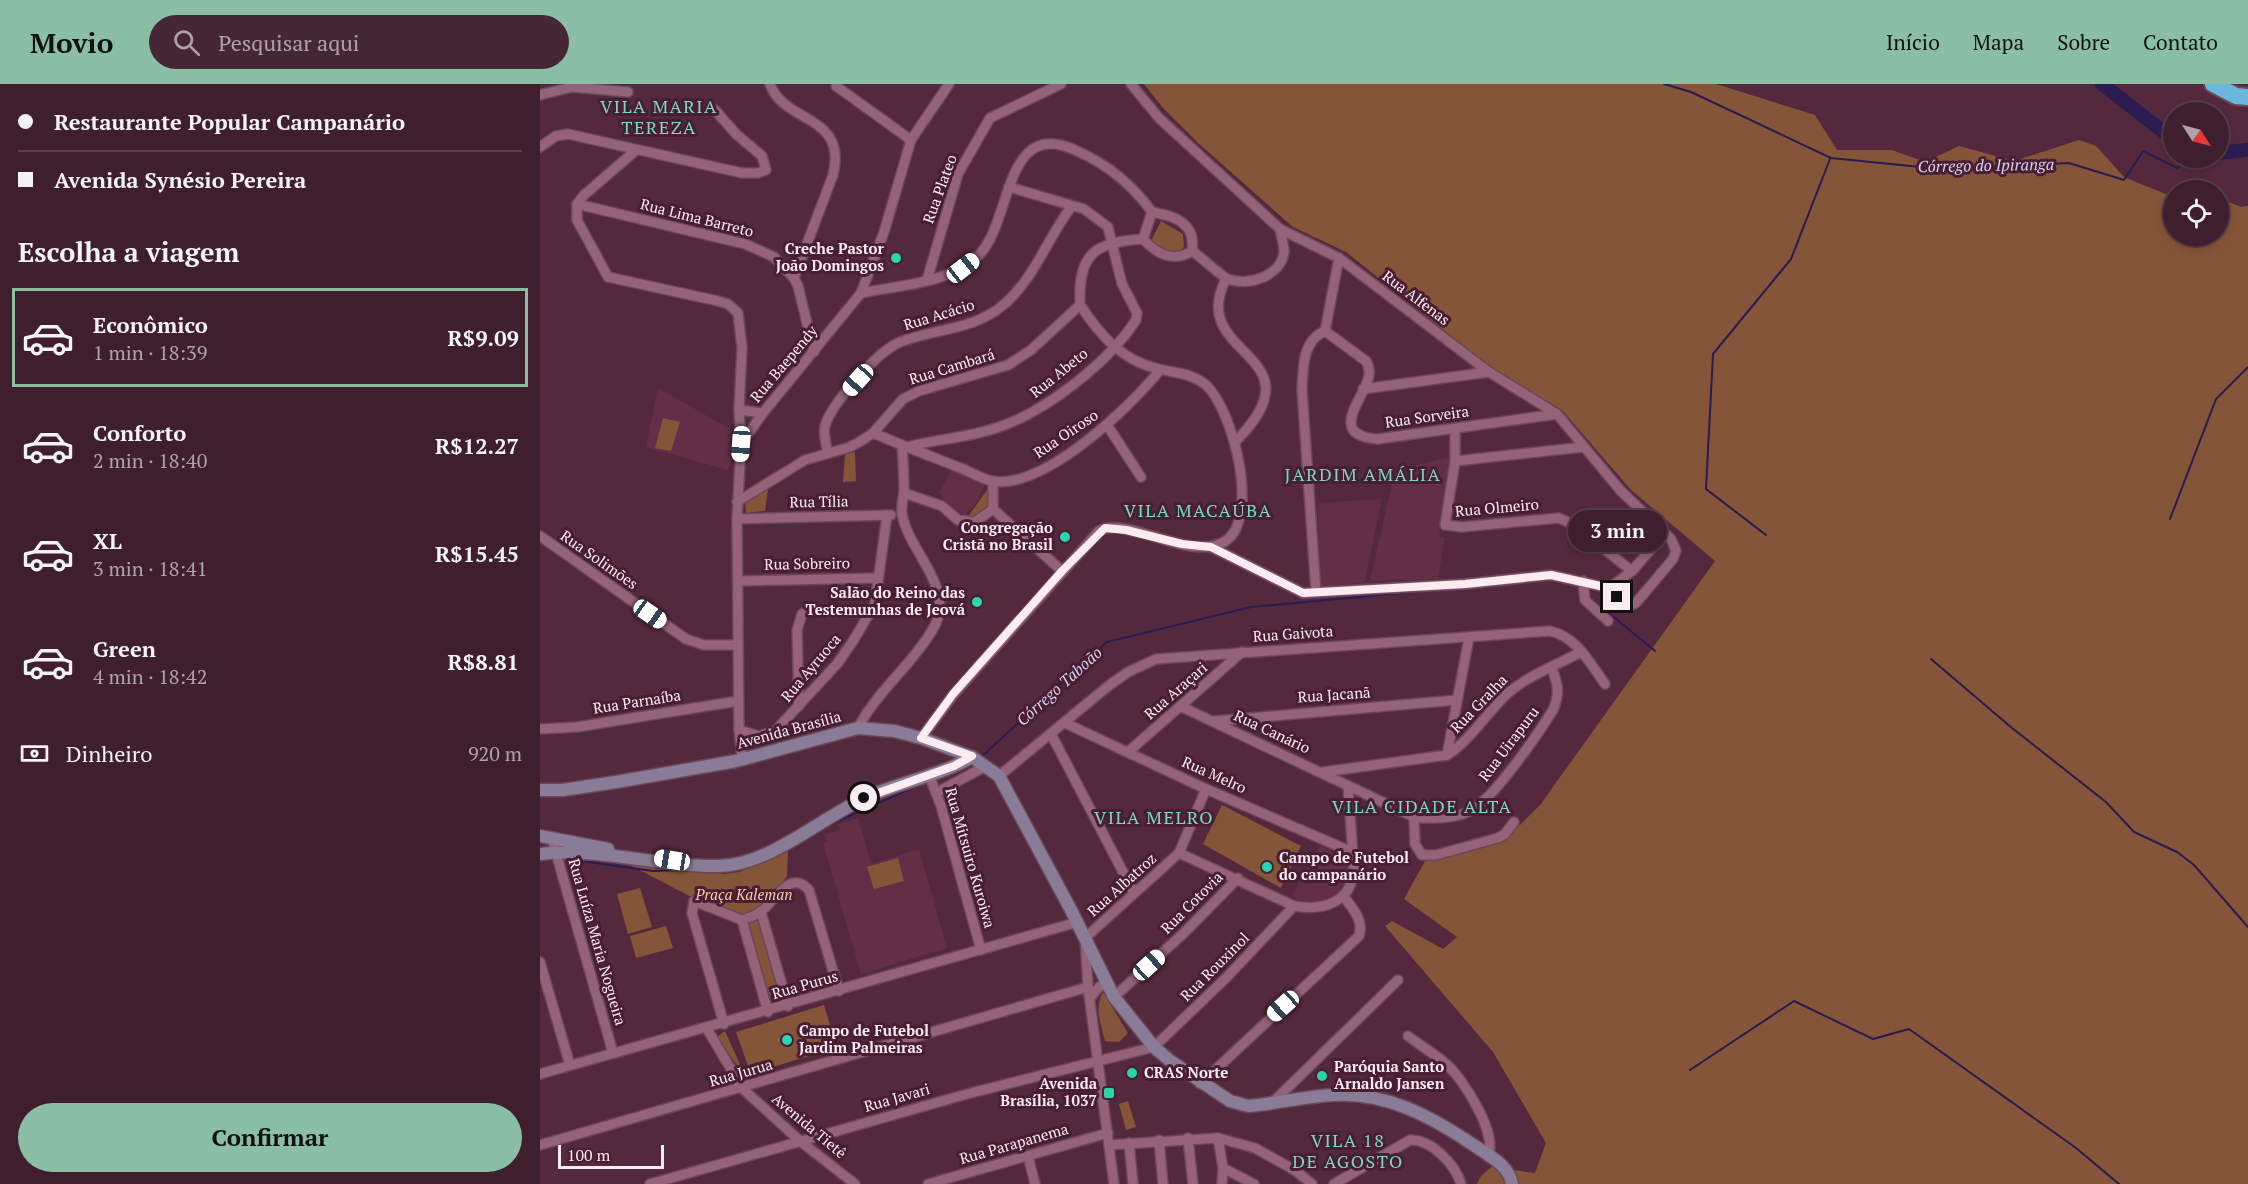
<!DOCTYPE html>
<html lang="pt">
<head>
<meta charset="utf-8">
<style>
	:root { --surface:#3f1f2e; --page:#462736; --text:#f1f3f6; --muted:#ada2aa; --line:#583d4a; --accent:#8abfa5 }
	body { margin:0; font-family:"PT Serif",serif; background:var(--page); color:var(--text); height:100vh; display:flex; flex-direction:column; font-size:22px; white-space:nowrap }
	* { box-sizing:border-box; margin:0 }
	p { font-size:20px; color:var(--muted) }
	.icon { flex:none; width:33px; height:33px; fill:none; stroke:currentColor; stroke-width:2; stroke-linecap:round; stroke-linejoin:round }
	.map { position:relative; flex:1; overflow:hidden }
	.panel { display:flex; flex-direction:column; background:var(--surface); width:540px }
	.panel>* { flex:none }
	.top-card { display:grid; align-content:center; height:132px; padding:0 18px; background:var(--surface) }
	.needle { width:39px; rotate:126deg }
	.fabs { position:absolute; left:1623px; top:18px; display:grid; gap:12px }
	.fabs a { display:grid; place-items:center; width:66px; height:66px; border-radius:50%; background:var(--surface); box-shadow:0 3px 9px #0003,0 0 0 2px var(--line); font-size:30px }
	.scale { position:absolute; left:18px; bottom:15px; width:106px; box-sizing:border-box; padding-left:6px; border:3px solid #fcebf1; border-top:0; font-size:16px; line-height:21px; white-space:nowrap; color:#fcebf1; -webkit-text-stroke:4px #491e33; paint-order:stroke }
	.end { position:absolute; width:27px; height:27px; margin:-14px; border:8px solid #fcebf1; background:#111; box-shadow:0 0 0 3px #111 }
	.from { border-radius:50% }
	.bubble { position:absolute; height:42px; border-radius:21px; background:var(--surface); box-shadow:0 3px 9px #0003,0 0 0 2px var(--line); font-size:20px; font-weight:700; line-height:42px; text-align:center }
	.car { position:absolute; width:18px; height:36px; margin:-18px -9px; border-radius:8px; box-shadow:0 0 4px 2px #0007; background:linear-gradient(#fff 24%,#345 0 40%,#fff 0 76%,#345 0 86%,#fff 0) }
	.top-card b { display:flex; align-items:center; gap:21px; height:57px; font-size:22px }
	.top-card b+b { border-top:2px solid var(--line) }
	.top-card i { width:15px; height:15px; background:var(--text) }
	ul { padding:0; list-style:none }
	li { display:flex; align-items:center; gap:18px; height:99px; margin:0 12px 9px; padding:0 6px; border:3px solid transparent; border-radius:0px }
	li div { flex:1 }
	li b { display:block; font-size:22px }
	li em { font-style:normal; font-weight:700 }
	li.selected { border-color:var(--accent) }
	li>.icon { width:54px; height:54px; stroke-width:1.5 }
	h2 { padding:0 18px; font-size:27px; line-height:72px }
	.pay { display:flex; align-items:center; gap:15px; height:66px; padding:0 18px; font-size:22px }
	.pay p { margin-inline-start:auto }
	.primary-button { display:flex; gap:12px; margin-top:auto; padding:12px 18px }
	.primary-button a { flex:1; height:69px; border-radius:36px; background:var(--accent); color:#111; font-size:24px; font-weight:700; line-height:69px; text-align:center }
	header { display:flex; align-items:center; gap:36px; box-sizing:border-box; height:84px; padding:0 30px; background:var(--accent); color:#111 }
	header strong { font-size:28px }
	nav { display:flex; gap:33px; margin-inline-start:auto; font-size:21px }
	.search { width:420px; height:54px; background:var(--page); display:flex; align-items:center; gap:15px; box-sizing:border-box; padding:0 21px; border-radius:33px; color:var(--muted); font-size:22px }
	main { display:flex; flex:1; min-height:0 }
	.map>svg:first-child { display:block }
	.built { fill:#622f47 }
	.green { fill:#845538 }
	.lines { fill:none; stroke-linecap:round; stroke-linejoin:round }
	.stream { stroke:#2a1c51; stroke-width:2 }
	.river { stroke:#2a1c51; stroke-width:14 }
	.street-casing { stroke:#6b4859; stroke-width:12 }
	.secondary-casing { stroke:#6b4859; stroke-width:15 }
	.highway-casing { stroke:#6b4859; stroke-width:20 }
	.street { stroke:#956379; stroke-width:9 }
	.secondary { stroke:#887c97; stroke-width:12 }
	.highway { stroke:#6ab7de; stroke-width:16 }
	.route { stroke:#fcebf1; stroke-width:8 }
	.poi-dot { fill:#28d5ad; stroke:#491e33; stroke-width:2 }
	.labels { text-anchor:middle; stroke-width:6; stroke-linejoin:round; paint-order:stroke }
	.street-label { font-size:15px; fill:#fcebf1; stroke:#491e33 }
	.poi-label { font-size:15px; font-weight:bold; fill:#fcebf1; stroke:#491e33; text-anchor:end }
	.park-label { font-size:15px; font-style:italic; fill:#fec9aa; stroke:#491e33 }
	.water-label { font-size:16px; font-style:italic; fill:#d6d1f5; stroke:#491e33 }
	.quarter-label { font-size:18px; letter-spacing:1.5px; fill:#7ad9bc; stroke:#491e33 }
</style>
</head>
<body>
<header>
<strong>Movio</strong>
<div class="search"><svg class="icon" aria-label="search" viewBox="0 0 24 24"><circle cx="10" cy="10" r="6"/><path d="M15 15l6 6"/></svg>Pesquisar aqui</div>
<nav><a>Início</a><a>Mapa</a><a>Sobre</a><a>Contato</a></nav>
</header>
<main>
<section class="panel">
<div class="top-card">
<b><i class="from"></i>Restaurante Popular Campanário</b>
<b><i></i>Avenida Synésio Pereira</b>
</div>
<h2>Escolha a viagem</h2>
<ul>
<li class="selected"><svg class="icon" aria-label="car" viewBox="0 0 24 24"><path d="M5 17H2v-5l4-1 3-4h7l3 4 3 1v5h-3M9 17h6M6 11h13"/><circle cx="7" cy="17" r="2"/><circle cx="17" cy="17" r="2"/></svg><div><b>Econômico</b><p>1 min · 18:39</p></div><em>R$9.09</em></li>
<li><svg class="icon" aria-label="car" viewBox="0 0 24 24"><path d="M5 17H2v-5l4-1 3-4h7l3 4 3 1v5h-3M9 17h6M6 11h13"/><circle cx="7" cy="17" r="2"/><circle cx="17" cy="17" r="2"/></svg><div><b>Conforto</b><p>2 min · 18:40</p></div><em>R$12.27</em></li>
<li><svg class="icon" aria-label="car" viewBox="0 0 24 24"><path d="M5 17H2v-5l4-1 3-4h7l3 4 3 1v5h-3M9 17h6M6 11h13"/><circle cx="7" cy="17" r="2"/><circle cx="17" cy="17" r="2"/></svg><div><b>XL</b><p>3 min · 18:41</p></div><em>R$15.45</em></li>
<li><svg class="icon" aria-label="car" viewBox="0 0 24 24"><path d="M5 17H2v-5l4-1 3-4h7l3 4 3 1v5h-3M9 17h6M6 11h13"/><circle cx="7" cy="17" r="2"/><circle cx="17" cy="17" r="2"/></svg><div><b>Green</b><p>4 min · 18:42</p></div><em>R$8.81</em></li>
</ul>
<div class="pay"><svg class="icon" aria-label="cash" viewBox="0 0 24 24"><path d="M3 7h18v10H3z"/><circle cx="12" cy="12" r="2"/></svg>Dinheiro<p>920 m</p></div>
<div class="primary-button"><a>Confirmar</a></div>
</section>
<div class="map">
<svg width="1708" height="1100" viewBox="0 0 1708 1100">
	<rect width="100%" height="100%" fill="#54293d"/>
	<!-- built -->
	<g class="built">
		<path d="M118 304 192 346 195 363 188 386 106 363Z"/>
		<path d="M911 373 899 452 905 454 898 495 830 497 855 386Z"/>
		<path d="M411 387 445 399 437 418 425 431 414 426 399 409Z"/>
		<path d="M842 415 824 499 779 502 778 419Z"/>
		<path d="M318 734 331 780 379 765 407 864 321 890 283 759 287 757 285 751 300 746 298 740Z"/>
		<path d="M781 762 808 777 810 796 801 810 783 819 759 816 751 812Z"/>
	</g>
	<!-- green -->
	<g class="green">
		<path d="M604 0H1176L1275 31 1297 66H1352L1385 78 1419 62 1474 77 1539 56 1556 62 1584 93 1633 113 1634 152H1678L1679 114 1701 123 1708 122V1100H937L941 1092 951 1083 995 1089 1006 1059 953 968 845 842 852 837 903 865 917 853 864 815 885 777 967 754 1000 721 1175 477 1091 406 1022 326 951 284 806 168 753 143 657 58 623 24Z"/>
		<path d="M621 137 643 150 644 163 636 171 619 165 611 157Z"/>
		<path d="M123 334 140 338 131 367 115 364Z"/>
		<path d="M315 368 316 397 303 398 305 370Z"/>
		<path d="M228 406 225 427 206 429 205 416Z"/>
		<path d="M447 406 450 423 440 432 427 434Z"/>
		<path d="M682 721 761 762 741 804 663 760Z"/>
		<path d="M248 767 247 792 221 828 240 910 234 913 229 910 202 836 182 829 90 781 150 785 184 790 199 788Z"/>
		<path d="M358 774 364 797 334 805 327 783Z"/>
		<path d="M100 804 112 843 88 850 77 810Z"/>
		<path d="M126 842 133 864 96 874 90 852Z"/>
		<path d="M563 908 588 949 579 958 565 957C561 941 554 923 563 908Z"/>
		<path d="M284 921 297 963 211 990 196 948Z"/>
		<path d="M185 947 206 994 177 953Z"/>
		<path d="M588 1017 596 1043 586 1046 579 1020Z"/>
	</g>
	<g class="lines">
		<!-- stream -->
		<g class="stream">
			<path d="M1124 0 1151 8 1291 74 1401 85 1529 79 1584 96 1603 67 1637 84 1650 74"/>
			<path d="M1630 435 1676 315 1708 283"/>
			<path d="M1226 451 1166 405 1173 270 1251 175 1290 75"/>
			<path d="M1047 511 1115 567"/>
			<path d="M1391 575 1472 644 1566 718 1594 748 1637 768 1654 781 1708 843"/>
			<path d="M441 673 567 558 711 523 895 506"/>
			<path d="M287 742 381 700"/>
			<path d="M27 775 113 787 141 786"/>
			<path d="M1150 986 1254 917 1333 955 1369 945 1536 1064 1579 1100"/>
		</g>
		<!-- river -->
		<g class="river">
			<path d="M1562 0 1634 56"/>
			<path d="M1678 69 1708 66"/>
		</g>
		<defs>
			<g id="street">
				<path d="M230 0C244 40 308 30 293 91L254 194"/>
				<path d="M591 0 619 34 740 145 799 174 949 288 1017 330 1080 406 1131 455 1136 467 1133 475 1096 519 1088 523 1069 504 1011 491 925 500 763 509 671 463"/>
				<path d="M296 2 371 56"/>
				<path d="M0 11 32 3 88 8"/>
				<path d="M0 63 16 52 28 50 202 89H218L226 86 222 72 196 50 175 26"/>
				<path d="M95 67 43 112 37 120V136L68 193 178 217 188 220 198 229 202 264 199 326 201 360"/>
				<path d="M37 120 205 160 234 173 254 194 258 202 274 268"/>
				<path d="M612 128C635 132 656 139 652 167 633 179 617 170 603 155Z"/>
				<path d="M652 167C660 172 682 193 688 195 708 203 741 192 744 168 744 161 741 151 740 145"/>
				<path d="M686 195C645 274 785 268 695 358"/>
				<path d="M387 196 418 90 450 34 521 0"/>
				<path d="M321 209C360 201 406 200 437 173 473 141 462 33 535 66 567 80 592 100 612 128"/>
				<path d="M785 247 826 277C828 281 830 286 829 291 827 312 784 351 838 355L1017 330"/>
				<path d="M823 305 949 288"/>
				<path d="M199 326 223 329"/>
				<path d="M567 341 601 393"/>
				<path d="M915 345V377L905 441 922 443 1019 434 1032 440 1092 487"/>
				<path d="M333 349C361 361 390 372 418 383 429 387 441 395 452 397 504 406 590 323 620 286"/>
				<path d="M367 363C396 355 427 354 456 344 504 329 568 279 596 236L597 229 582 200 568 143 544 125 469 103"/>
				<path d="M288 369C286 360 283 351 285 342 291 320 338 267 360 258 394 245 433 246 462 222 495 195 507 154 532 122"/>
				<path d="M915 377 1044 363"/>
				<path d="M364 409 402 422 418 436 435 438 453 425V397"/>
				<path d="M197 418 265 376 310 363 321 357 333 349 363 315 379 307 468 281 491 266 540 221"/>
				<path d="M453 425 522 487"/>
				<path d="M197 435 351 431"/>
				<path d="M0 452 146 555 164 561H198"/>
				<path d="M198 497 337 494"/>
				<path d="M1043 497 1045 516 1068 537"/>
				<path d="M1069 504 1092 487 1125 449"/>
				<path d="M776 508 762 306C763 284 762 257 785 247L799 174"/>
				<path d="M259 622 257 546 262 530 269 527 331 529"/>
				<path d="M642 623 874 733"/>
				<path d="M675 637 917 616"/>
				<path d="M525 639 666 705 812 768"/>
				<path d="M318 644C337 607 373 580 393 545 417 504 369 469 362 430 361 423 363 415 364 407 364 392 363 376 362 361"/>
				<path d="M0 645 37 643 198 617"/>
				<path d="M199 646 219 652 235 647 297 580 313 557 335 520 347 431"/>
				<path d="M511 650 594 809"/>
				<path d="M381 654 413 611 559 447C587 432 646 476 682 459 723 440 693 325 666 301 652 289 635 289 619 285 582 277 560 251 540 221 538 170 554 158 603 155"/>
				<path d="M588 668 702 568"/>
				<path d="M907 671 929 554"/>
				<path d="M202 675 199 646 197 435 201 360 223 329 321 209 344 148 371 56 409 0"/>
				<path d="M783 688 907 671C931 656 947 628 968 609 989 591 1017 581 1041 568"/>
				<path d="M389 691 401 722 441 866"/>
				<path d="M459 692 567 603 588 588 616 575 1010 547C1037 553 1049 578 1065 600"/>
				<path d="M396 709 446 682"/>
				<path d="M974 738 965 750 958 754 896 771H882L875 760 874 733C892 735 914 735 930 727 953 716 998 650 1013 626 1020 610 1018 601 1012 584"/>
				<path d="M12 755 73 969"/>
				<path d="M639 769 666 705"/>
				<path d="M221 828 248 922"/>
				<path d="M202 836 228 928"/>
				<path d="M0 878 30 981"/>
				<path d="M574 913 645 848 698 794"/>
				<path d="M550 914 559 903 567 899"/>
				<path d="M184 940 152 829 154 817 202 836C208 834 215 832 220 828 235 818 249 784 269 806L299 907"/>
				<path d="M167 945 203 1005 260 1057 315 1100"/>
				<path d="M868 952C881 962 895 970 906 980 923 994 958 1050 948 1071"/>
				<path d="M0 990 538 838"/>
				<path d="M660 1000 819 852C824 836 813 825 804 813"/>
				<path d="M731 1020 858 896"/>
				<path d="M648 1054 653 1100"/>
				<path d="M678 1054 683 1084 714 1100"/>
				<path d="M619 1056 623 1100"/>
				<path d="M589 1059 593 1100"/>
				<path d="M0 1061 548 903"/>
				<path d="M569 1061 678 1054 715 1064 756 1087 772 1100"/>
				<path d="M488 1072 495 1100"/>
				<path d="M110 1100 427 1010 614 963 686 894 754 822"/>
				<path d="M388 1100 568 1049"/>
				<path d="M574 1100 548 903 545 854 639 769 754 822C783 827 810 819 814 787L808 702"/>
				<path d="M682 1100 683 1084"/>
				<path d="M794 1100 870 1056C891 1055 915 1080 921 1100"/>
			</g>
			<g id="secondary">
				<path d="M0 706H23L76 698 196 677 318 644 354 647 381 654 432 673 459 692 531 826 574 913 614 963 629 976 690 1017 708 1022C736 1020 766 1012 794 1011 847 1008 892 1033 935 1062 949 1072 969 1081 972 1100"/>
				<path d="M0 752 68 765"/>
				<path d="M0 770C59 763 119 783 177 782 229 782 279 735 325 714 360 698 399 692 432 673"/>
			</g>
			<path id="highway" d="M1673 0 1696 12 1708 13"/>
		</defs>
		<!-- street casing -->
		<use href="#street" class="street-casing"/>
		<!-- secondary casing -->
		<use href="#secondary" class="secondary-casing"/>
		<!-- highway casing -->
		<use href="#highway" class="highway-casing"/>
		<!-- street -->
		<use href="#street" class="street"/>
		<!-- secondary -->
		<use href="#secondary" class="secondary"/>
		<!-- highway -->
		<use href="#highway" class="highway"/>
	</g>
	<g class="lines">
		<!-- route -->
		<path class="route" d="M324 714 414 682 432 672 381 654 413 610 522 487 565 444 586 446 642 460 671 463 763 509 925 500 1011 491 1069 504 1077 513"/>
	</g>
	<!-- markers -->
	<g class="poi-dot">
		<circle cx="356" cy="174" r="6"/>
		<circle cx="525" cy="453" r="6"/>
		<circle cx="437" cy="518" r="6"/>
		<circle cx="727" cy="783" r="6"/>
		<circle cx="247" cy="956" r="6"/>
		<circle cx="592" cy="989" r="6"/>
		<circle cx="782" cy="992" r="6"/>
		<rect x="563" y="1003" width="12" height="12" rx="3"/>
	</g>
	<g class="labels">
		<!-- street labels -->
		<g class="street-label">
			<text transform="translate(400 105) rotate(-70)" y="5">Rua Plateo</text>
			<text transform="translate(157 134) rotate(14)" y="5">Rua Lima Barreto</text>
			<text transform="translate(876 214) rotate(37)" y="5">Rua Alfenas</text>
			<text transform="translate(399 231) rotate(-17)" y="5">Rua Acácio</text>
			<text transform="translate(244 280) rotate(-50)" y="5">Rua Baependy</text>
			<text transform="translate(412 283) rotate(-17)" y="5">Rua Cambará</text>
			<text transform="translate(519 289) rotate(-39)" y="5">Rua Abeto</text>
			<text transform="translate(887 333) rotate(-8)" y="5">Rua Sorveira</text>
			<text transform="translate(526 350) rotate(-34)" y="5">Rua Oiroso</text>
			<text transform="translate(279 418) rotate(-1)" y="5">Rua Tília</text>
			<text transform="translate(957 424) rotate(-5)" y="5">Rua Olmeiro</text>
			<text transform="translate(59 476) rotate(35)" y="5">Rua Solimões</text>
			<text transform="translate(267 480) rotate(-1)" y="5">Rua Sobreiro</text>
			<text transform="translate(753 550) rotate(-4)" y="5">Rua Gaivota</text>
			<text transform="translate(271 584) rotate(-50)" y="5">Rua Ayruoca</text>
			<text transform="translate(636 607) rotate(-41)" y="5">Rua Araçari</text>
			<text transform="translate(794 611) rotate(-4)" y="5">Rua Jacanã</text>
			<text transform="translate(97 618) rotate(-9)" y="5">Rua Parnaíba</text>
			<text transform="translate(939 620) rotate(-46)" y="5">Rua Gralha</text>
			<text transform="translate(249 646) rotate(-15)" y="5">Avenida Brasília</text>
			<text transform="translate(732 648) rotate(25)" y="5">Rua Canário</text>
			<text transform="translate(969 660) rotate(-53)" y="5">Rua Uirapuru</text>
			<text transform="translate(674 691) rotate(24)" y="5">Rua Melro</text>
			<text transform="translate(430 774) rotate(74)" y="5">Rua Mitsuiro Kuroiwa</text>
			<text transform="translate(582 801) rotate(-42)" y="5">Rua Albatroz</text>
			<text transform="translate(652 819) rotate(-45)" y="5">Rua Cotovia</text>
			<text transform="translate(57 858) rotate(74)" y="5">Rua Luíza Maria Nogueira</text>
			<text transform="translate(675 883) rotate(-45)" y="5">Rua Rouxinol</text>
			<text transform="translate(265 901) rotate(-16)" y="5">Rua Purus</text>
			<text transform="translate(201 989) rotate(-16)" y="5">Rua Jurua</text>
			<text transform="translate(357 1014) rotate(-16)" y="5">Rua Javari</text>
			<text transform="translate(269 1042) rotate(40)" y="5">Avenida Tietê</text>
			<text transform="translate(474 1060) rotate(-16)" y="5">Rua Parapanema</text>
		</g>
		<!-- poi labels -->
		<g class="poi-label">
			<text x="344" y="170">Creche Pastor<tspan x="344" dy="17">João Domingos</tspan></text>
			<text x="513" y="449">Congregação<tspan x="513" dy="17">Cristã no Brasil</tspan></text>
			<text x="425" y="514">Salão do Reino das<tspan x="425" dy="17">Testemunhas de Jeová</tspan></text>
			<text x="739" y="779" text-anchor="start">Campo de Futebol<tspan x="739" dy="17">do campanário</tspan></text>
			<text x="259" y="952" text-anchor="start">Campo de Futebol<tspan x="259" dy="17">Jardim Palmeiras</tspan></text>
			<text x="794" y="988" text-anchor="start">Paróquia Santo<tspan x="794" dy="17">Arnaldo Jansen</tspan></text>
			<text x="604" y="994" text-anchor="start">CRAS Norte</text>
			<text x="557" y="1005">Avenida<tspan x="557" dy="17">Brasília, 1037</tspan></text>
		</g>
		<!-- park labels -->
		<g class="park-label">
			<text x="204" y="816">Praça Kaleman</text>
		</g>
		<!-- water labels -->
		<g class="water-label">
			<text transform="translate(1446 81) rotate(-1)" y="6">Córrego do Ipiranga</text>
			<text transform="translate(519 602) rotate(-42)" y="6">Córrego Taboão</text>
		</g>
		<!-- quarter labels -->
		<g class="quarter-label">
			<text x="119" y="29">VILA MARIA<tspan x="119" dy="21">TEREZA</tspan></text>
			<text x="823" y="397">JARDIM AMÁLIA</text>
			<text x="658" y="433">VILA MACAÚBA</text>
			<text x="882" y="729">VILA CIDADE ALTA</text>
			<text x="614" y="740">VILA MELRO</text>
			<text x="808" y="1063">VILA 18<tspan x="808" dy="21">DE AGOSTO</tspan></text>
		</g>
	</g>
</svg>
<div class="fabs">
<a><svg class="needle" viewBox="-14 -14 28 28"><path d="M0-13l5 13h-10z" fill="#e53935"/><path d="M0 13l5-13h-10z" fill="#ada2aa"/></svg></a>
<a><svg class="icon" aria-label="locate" viewBox="0 0 24 24"><circle cx="12" cy="12" r="6"/><path d="M12 2v4M12 18v4M2 12h4M18 12h4"/></svg></a>
</div>
<div class="scale">100 m</div>
<i class="end from" style="left:324px;top:714px"></i>
<i class="end" style="left:1077px;top:513px"></i>
<div class="bubble" style="left:1028px;top:426px;width:99px">3 min</div>
<i class="car" style="left:423px;top:184px;rotate:52deg"></i>
<i class="car" style="left:318px;top:296px;rotate:222deg"></i>
<i class="car" style="left:201px;top:360px;rotate:184deg"></i>
<i class="car" style="left:110px;top:530px;rotate:125deg"></i>
<i class="car" style="left:132px;top:776px;rotate:279deg"></i>
<i class="car" style="left:609px;top:881px;rotate:48deg"></i>
<i class="car" style="left:743px;top:922px;rotate:228deg"></i>
</div>
</main>
</body>
</html>
